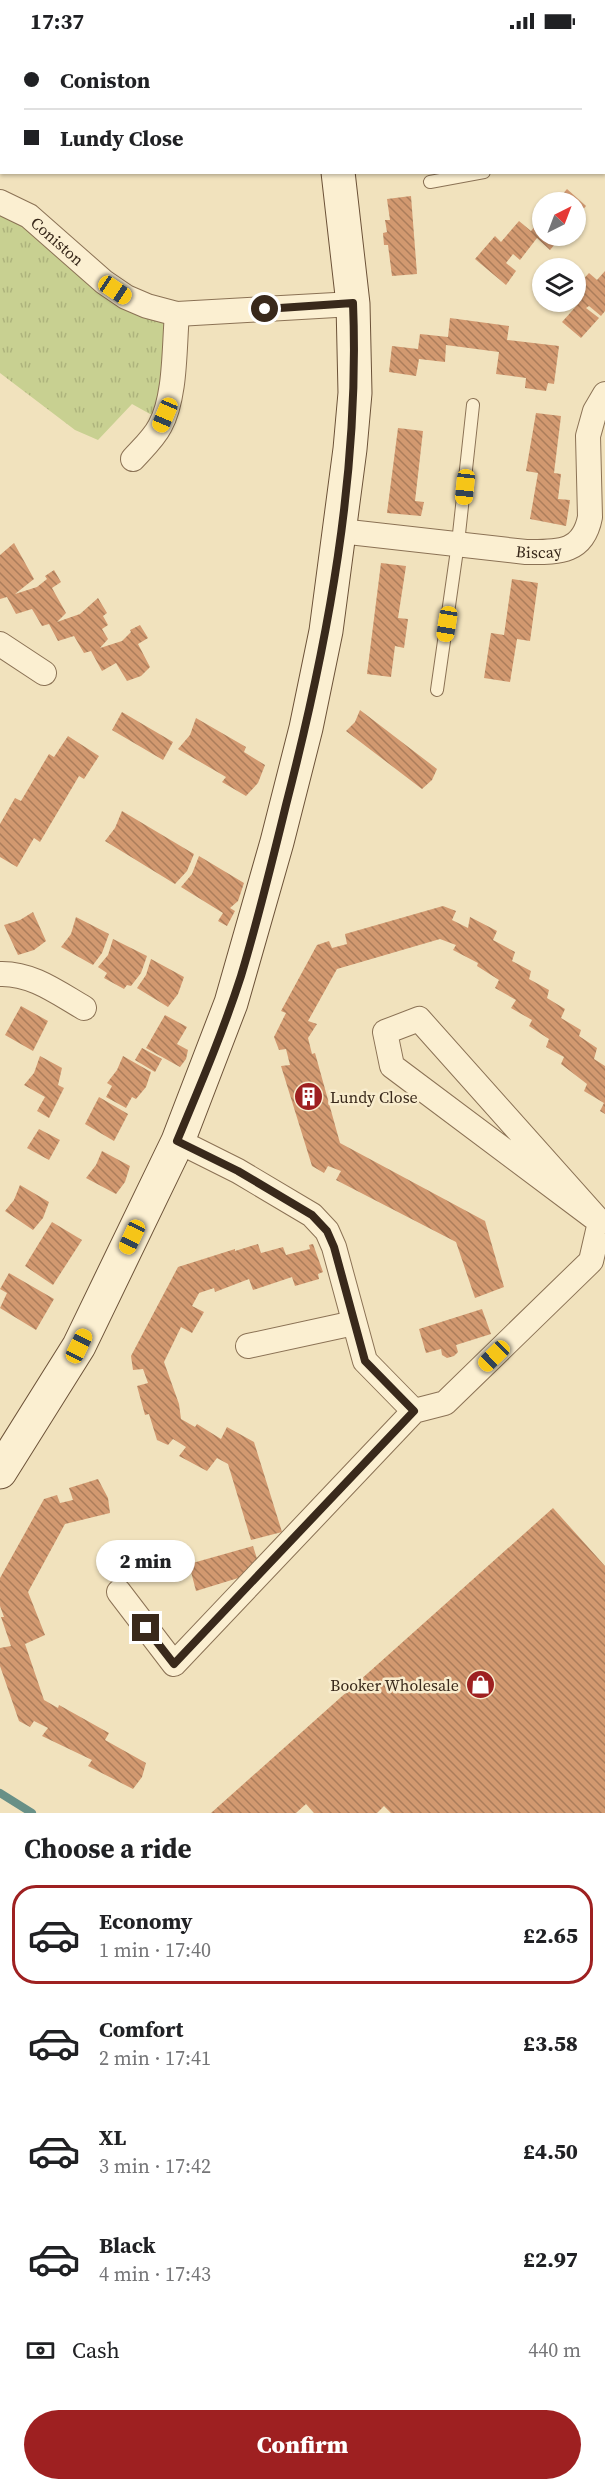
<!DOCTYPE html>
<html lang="en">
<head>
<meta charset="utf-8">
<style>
	:root { --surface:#fff; --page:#f2f2f2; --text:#202124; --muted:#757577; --line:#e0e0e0; --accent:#9e2021 }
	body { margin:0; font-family:"Source Serif 4",serif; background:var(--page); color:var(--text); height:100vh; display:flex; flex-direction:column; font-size:22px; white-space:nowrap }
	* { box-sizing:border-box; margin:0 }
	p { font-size:20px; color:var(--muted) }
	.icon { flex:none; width:33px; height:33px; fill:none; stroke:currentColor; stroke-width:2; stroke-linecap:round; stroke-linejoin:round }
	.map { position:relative; height:1771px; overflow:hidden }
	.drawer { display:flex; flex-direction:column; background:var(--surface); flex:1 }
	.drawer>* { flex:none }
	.hud { position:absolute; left:0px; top:0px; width:606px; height:132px; box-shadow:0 2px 4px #0004; display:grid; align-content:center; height:132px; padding:0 24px; background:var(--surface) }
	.needle { width:39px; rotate:42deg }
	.fabs { position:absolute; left:532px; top:150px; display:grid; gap:12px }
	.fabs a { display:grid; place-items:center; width:54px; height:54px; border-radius:50%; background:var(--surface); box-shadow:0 2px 4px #0004; font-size:30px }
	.end { position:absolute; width:27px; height:27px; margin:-14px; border:8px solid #39291b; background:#fff; box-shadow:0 0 0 3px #fff }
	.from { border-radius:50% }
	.bubble { position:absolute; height:42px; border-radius:21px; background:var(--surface); box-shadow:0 2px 4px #0004; font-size:20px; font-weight:800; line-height:42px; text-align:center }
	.car { position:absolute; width:18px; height:36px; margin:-18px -9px; border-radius:8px; box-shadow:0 0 4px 2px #0007; background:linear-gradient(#f5c518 24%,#345 0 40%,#f5c518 0 76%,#345 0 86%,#f5c518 0) }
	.hud b { display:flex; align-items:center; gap:21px; height:57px; font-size:22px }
	.hud b+b { border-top:2px solid var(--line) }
	.hud i { width:15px; height:15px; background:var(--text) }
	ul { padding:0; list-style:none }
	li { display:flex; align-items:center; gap:18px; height:99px; margin:0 12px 9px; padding:0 12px; border:3px solid transparent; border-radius:24px }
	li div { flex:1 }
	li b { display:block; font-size:22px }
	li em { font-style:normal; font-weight:800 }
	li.selected { border-color:var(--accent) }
	li>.icon { width:54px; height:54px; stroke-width:1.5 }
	h2 { padding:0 24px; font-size:27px; line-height:72px }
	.pay { display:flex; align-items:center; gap:15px; height:66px; padding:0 24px; font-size:22px }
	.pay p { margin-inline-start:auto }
	.primary-button { display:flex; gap:12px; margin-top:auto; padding:12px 24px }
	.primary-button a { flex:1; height:69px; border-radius:36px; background:var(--accent); color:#fff; font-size:24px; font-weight:800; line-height:69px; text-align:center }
	.status { display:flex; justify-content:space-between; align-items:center; height:42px; padding:0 30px; background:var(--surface); direction:ltr }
	.status svg { height:16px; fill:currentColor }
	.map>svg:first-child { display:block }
	.park { fill:url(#park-tufts) }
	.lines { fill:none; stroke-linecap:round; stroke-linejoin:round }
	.stream { stroke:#689087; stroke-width:8 }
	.building { fill:url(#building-back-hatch) }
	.lane-casing { stroke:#8b7255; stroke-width:14 }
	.street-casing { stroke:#8b7255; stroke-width:26 }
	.secondary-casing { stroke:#6c5238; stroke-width:35 }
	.lane { stroke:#fbefd1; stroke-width:12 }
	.street { stroke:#fbefd1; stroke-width:24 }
	.secondary { stroke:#fbefd1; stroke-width:33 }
	.route { stroke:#39291b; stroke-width:8 }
	.labels { text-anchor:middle; stroke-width:5; stroke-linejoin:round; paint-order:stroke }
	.street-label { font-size:16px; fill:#39291b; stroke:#f8eccd }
	.poi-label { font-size:16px; fill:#39291b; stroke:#f8eccd; text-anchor:start }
</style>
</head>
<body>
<div class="status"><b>17:37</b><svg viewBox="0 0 49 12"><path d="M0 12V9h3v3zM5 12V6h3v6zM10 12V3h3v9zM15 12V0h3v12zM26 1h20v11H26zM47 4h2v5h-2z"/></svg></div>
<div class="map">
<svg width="605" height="1771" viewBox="0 0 605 1771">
	<defs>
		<pattern id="park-tufts" width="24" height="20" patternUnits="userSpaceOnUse" patternTransform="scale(1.5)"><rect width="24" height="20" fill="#c8d091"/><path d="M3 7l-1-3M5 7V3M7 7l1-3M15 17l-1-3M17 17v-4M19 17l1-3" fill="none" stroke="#adb37c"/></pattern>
		<pattern id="building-back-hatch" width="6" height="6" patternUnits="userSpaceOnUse" patternTransform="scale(1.5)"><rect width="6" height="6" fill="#d29970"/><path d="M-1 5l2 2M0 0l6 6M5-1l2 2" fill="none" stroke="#ab7d5b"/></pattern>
	</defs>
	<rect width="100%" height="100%" fill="#f1e2bd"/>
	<!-- park -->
	<path class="park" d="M0 160 104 240 177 272 165 373 150 372 132 362 98 398 75 388 0 331Z"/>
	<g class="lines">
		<!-- stream -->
		<path class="stream" d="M0 1751 32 1771"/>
	</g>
	<!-- building -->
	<g class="building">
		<path d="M567 147 586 164 576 176V160H556Z"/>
		<path d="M411 154 417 232 392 234 388 203H384L383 191 387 190 385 178H390L387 157Z"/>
		<path d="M543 175V194H562L550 208 537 196 520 218 513 212 506 221 516 229 506 243 475 217 495 194 501 200 519 179 531 189Z"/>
		<path d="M605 229V269L601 274 589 264 586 266 599 276 581 296 562 280 579 261 576 259V245L589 231 597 238Z"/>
		<path d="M450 276 509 284 507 298 559 304 554 342 548 341 546 349 525 346 526 336 496 332 499 310 446 303 445 320 419 317 416 334 389 330 392 304 418 307 420 292 448 295Z"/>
		<path d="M536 371 561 374 554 431 561 432 558 457 570 458 566 484 530 477 538 431 526 429Z"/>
		<path d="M398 386 423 389 415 459 424 460 421 474 387 471Z"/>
		<path d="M14 501 34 537 15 552 37 545 47 537 45 534 54 528 61 540 52 546 66 571 57 580 80 572 98 556 107 571 103 574 108 583 102 587 108 597 100 606 122 599 131 590 130 588 140 583 148 596 138 602 150 625 141 634 127 639 116 621 102 629 91 609 84 611 74 594 58 599 49 582 42 584 32 567 16 572 7 555 0 557V513Z"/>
		<path d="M381 521 406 524 398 576 408 577 404 606 395 604 391 635 367 632Z"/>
		<path d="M512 537 538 541 530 599 517 597 510 640 484 636 491 591 504 593Z"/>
		<path d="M360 668 437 727 432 738 422 747 346 689 355 680Z"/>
		<path d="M122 670 173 700 163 718 112 688Z"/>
		<path d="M196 676 246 705 244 710 265 723 258 741 246 754 222 740 226 735 178 707 190 693Z"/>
		<path d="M68 694 99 714 84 737 79 734 40 800 34 796 17 825 0 815V782L15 756 21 759 49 712 54 715Z"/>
		<path d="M122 769 194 812 187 829 175 842 105 799 115 786Z"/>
		<path d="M199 814 244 841 238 859 230 866 235 869 227 884 218 879 223 871 181 845 192 832Z"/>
		<path d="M443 864 456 869 452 878 468 886 470 875 497 889 493 898 515 910 512 919 531 929 529 937 549 948 547 956 565 967 561 976 581 988 579 994 597 1006 594 1017 605 1024V1072L600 1069 604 1061 584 1049 587 1042 561 1022 564 1015 546 1005 549 997 529 984 532 978 511 966 516 958 495 946 499 938 477 924 478 921 453 908 456 903 440 897 337 927 308 979 317 982 308 996 312 1012 315 1011 340 1101 485 1179 504 1245 475 1256 456 1200 336 1138 341 1129 328 1124 324 1131 312 1124 281 1024 290 1023 286 1007 279 1008 274 995 286 971 281 969 317 903 329 899 332 906 347 902 345 892Z"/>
		<path d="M33 870 46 899 34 908 18 913 4 883 20 878Z"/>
		<path d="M76 875 109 892 102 911 93 923 61 905 71 892Z"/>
		<path d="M113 897 147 914 141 931 131 944 127 943 124 947 104 936 107 931 98 925 108 913Z"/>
		<path d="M151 917 184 935 178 952 168 965 137 946 146 933Z"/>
		<path d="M21 964 48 979 33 1009 5 993Z"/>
		<path d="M165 973 187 985 177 1002 188 1008 186 1017 180 1025 146 1006Z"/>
		<path d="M142 1006 162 1017 155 1030 135 1018Z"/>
		<path d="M40 1014 62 1026 58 1043 64 1046 49 1076 37 1069 45 1055 24 1043 34 1031Z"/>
		<path d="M123 1014 151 1030 146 1045 136 1057 132 1055 126 1066 106 1055 112 1044 107 1041 117 1028Z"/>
		<path d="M99 1055 128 1072 114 1099 85 1082Z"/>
		<path d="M39 1087 60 1098 49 1118 27 1106Z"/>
		<path d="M102 1109 130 1124 125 1140 116 1152 86 1136 96 1123Z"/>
		<path d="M20 1143 49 1160 43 1176 33 1188 5 1169 14 1158Z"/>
		<path d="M52 1180 82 1198 53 1243 25 1224Z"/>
		<path d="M258 1202 261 1211 283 1205 286 1213 310 1207 309 1203 313 1202 323 1230 318 1232 319 1237 295 1244 292 1235 253 1248 249 1237 215 1250 214 1246 199 1251 192 1264 204 1270 192 1291 181 1285 164 1320 179 1362 181 1377 195 1385 197 1382 221 1397 227 1385 254 1400 282 1490 251 1498 228 1422 217 1416 207 1429 179 1414 186 1405 173 1397 168 1403 157 1398 149 1372 145 1373 137 1344 148 1341 143 1327 133 1328 131 1314 178 1225 235 1207V1209Z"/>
		<path d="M9 1231 54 1257 36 1288 0 1266 7 1251 0 1247Z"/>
		<path d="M482 1267 491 1292 456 1303 458 1310 454 1314 447 1316 442 1313 441 1307 426 1311 419 1287Z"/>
		<path d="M98 1437 108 1456 110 1471 65 1482 28 1550 45 1593 25 1602 44 1658 58 1666 59 1663 109 1691 105 1698 146 1721 142 1735 133 1747 88 1724 92 1718 42 1694 48 1686 34 1679 30 1685 19 1679 0 1624V1606L11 1604 1 1575H4L0 1564V1536L44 1457 57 1453 60 1461 73 1458 69 1446Z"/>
		<path d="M553 1466 605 1524V1771H391L384 1764 377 1771H314L306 1762 296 1771H211Z"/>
		<path d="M253 1504 261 1529 196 1549 189 1522Z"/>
	</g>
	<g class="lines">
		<defs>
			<g id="lane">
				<path d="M106 0 108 2"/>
				<path d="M124 2 125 0"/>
				<path d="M604 4 605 3"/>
				<path d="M430 140 484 130"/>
				<path d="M437 648 458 501 473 363"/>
			</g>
			<g id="street">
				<path d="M496 0 497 2"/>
				<path d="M437 2 440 0"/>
				<path id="s1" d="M0 160 29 174 104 240 126 255 147 264 177 272 353 262"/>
				<path d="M133 417C142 407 154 396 160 384 176 355 174 305 177 272"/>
				<path id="s2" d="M340 489 526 510C557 510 583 512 590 475L588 394 595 369 605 352"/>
				<path d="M0 602 44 631"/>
				<path d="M0 932C32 931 58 951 84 966"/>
				<path d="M178 1099 238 1129 312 1173 327 1189 334 1205 365 1319 414 1369"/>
				<path d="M248 1304 354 1281"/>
				<path d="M119 1550 174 1622 414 1369 445 1361 591 1219 600 1180 419 977 385 990 392 1024 600 1180"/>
			</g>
			<g id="secondary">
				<path d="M303 0 304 2"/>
				<path d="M0 1430 79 1304 178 1099 231 961 277 800 306 686 326 589 350 407 355 351 353 262 338 130"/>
			</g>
		</defs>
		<!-- lane casing -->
		<use href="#lane" class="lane-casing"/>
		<!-- street casing -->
		<use href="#street" class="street-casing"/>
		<!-- secondary casing -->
		<use href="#secondary" class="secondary-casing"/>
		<!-- lane -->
		<use href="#lane" class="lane"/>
		<!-- street -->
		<use href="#street" class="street"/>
		<!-- secondary -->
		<use href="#secondary" class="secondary"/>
	</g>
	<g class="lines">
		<!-- route -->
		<path class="route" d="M146 1586 174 1622 414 1369 365 1319 334 1205 327 1189 312 1173 238 1129 177 1099C200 1044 223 990 241 934 258 878 272 820 286 763 328 600 360 430 353 261L265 267"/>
	</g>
	<!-- icons -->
	<defs>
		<symbol id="building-disc" viewBox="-11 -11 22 22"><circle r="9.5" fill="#9e2021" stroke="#f8eccd"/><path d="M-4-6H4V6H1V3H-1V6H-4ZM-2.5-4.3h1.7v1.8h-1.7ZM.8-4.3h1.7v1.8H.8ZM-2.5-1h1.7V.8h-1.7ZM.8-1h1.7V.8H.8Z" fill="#fff"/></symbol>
		<symbol id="shop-disc" viewBox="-11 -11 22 22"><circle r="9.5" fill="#9e2021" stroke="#f8eccd"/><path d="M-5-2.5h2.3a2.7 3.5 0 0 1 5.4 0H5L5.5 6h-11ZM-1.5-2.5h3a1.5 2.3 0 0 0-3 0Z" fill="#fff"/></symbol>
	</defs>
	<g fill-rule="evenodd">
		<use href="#building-disc" x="292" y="1038" width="33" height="33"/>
		<use href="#shop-disc" x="464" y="1626" width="33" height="33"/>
	</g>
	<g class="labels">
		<!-- street labels -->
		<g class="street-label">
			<text dy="6" stroke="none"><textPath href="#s1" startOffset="70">Coniston</textPath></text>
			<text dy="6" stroke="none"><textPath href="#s2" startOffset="200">Biscay</textPath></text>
		</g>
		<!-- poi labels -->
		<g class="poi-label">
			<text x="330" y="1061">Lundy Close</text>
			<text x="459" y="1649" text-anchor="end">Booker Wholesale</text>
		</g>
	</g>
</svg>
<div class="fabs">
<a><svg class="needle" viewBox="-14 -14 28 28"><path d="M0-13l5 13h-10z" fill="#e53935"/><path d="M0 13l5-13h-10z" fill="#757577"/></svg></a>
<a><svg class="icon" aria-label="layers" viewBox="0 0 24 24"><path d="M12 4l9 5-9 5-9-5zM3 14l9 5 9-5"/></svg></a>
</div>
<i class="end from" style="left:265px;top:267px"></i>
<i class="end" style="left:146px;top:1586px"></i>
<div class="bubble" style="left:96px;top:1498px;width:99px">2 min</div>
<i class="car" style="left:115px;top:248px;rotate:124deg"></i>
<i class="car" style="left:165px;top:373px;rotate:203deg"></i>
<i class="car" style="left:465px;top:445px;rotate:186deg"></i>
<i class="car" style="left:447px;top:582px;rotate:189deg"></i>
<i class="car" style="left:132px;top:1195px;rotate:205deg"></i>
<i class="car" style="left:79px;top:1304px;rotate:26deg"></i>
<i class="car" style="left:494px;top:1314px;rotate:226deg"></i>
<div class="hud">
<b><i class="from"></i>Coniston</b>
<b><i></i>Lundy Close</b>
</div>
</div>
<section class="drawer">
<h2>Choose a ride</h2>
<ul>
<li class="selected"><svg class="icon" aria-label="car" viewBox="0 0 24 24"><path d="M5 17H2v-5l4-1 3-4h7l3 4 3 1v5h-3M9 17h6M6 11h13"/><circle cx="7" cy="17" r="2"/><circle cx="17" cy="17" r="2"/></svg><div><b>Economy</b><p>1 min · 17:40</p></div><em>£2.65</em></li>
<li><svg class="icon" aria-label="car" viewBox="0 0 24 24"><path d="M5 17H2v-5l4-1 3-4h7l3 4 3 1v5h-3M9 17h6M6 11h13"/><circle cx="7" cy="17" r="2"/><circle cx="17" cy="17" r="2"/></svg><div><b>Comfort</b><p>2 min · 17:41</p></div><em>£3.58</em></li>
<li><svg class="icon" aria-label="car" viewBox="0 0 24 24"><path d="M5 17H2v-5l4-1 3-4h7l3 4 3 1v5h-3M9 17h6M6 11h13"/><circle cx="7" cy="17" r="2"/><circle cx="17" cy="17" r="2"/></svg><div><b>XL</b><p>3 min · 17:42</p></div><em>£4.50</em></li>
<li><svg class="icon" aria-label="car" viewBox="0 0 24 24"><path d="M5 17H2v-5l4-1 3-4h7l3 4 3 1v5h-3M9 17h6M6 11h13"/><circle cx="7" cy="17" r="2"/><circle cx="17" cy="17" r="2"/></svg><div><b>Black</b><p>4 min · 17:43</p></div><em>£2.97</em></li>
</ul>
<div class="pay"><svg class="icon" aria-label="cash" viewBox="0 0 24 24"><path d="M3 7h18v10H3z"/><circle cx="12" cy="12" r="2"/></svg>Cash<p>440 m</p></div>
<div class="primary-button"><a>Confirm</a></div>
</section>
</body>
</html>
